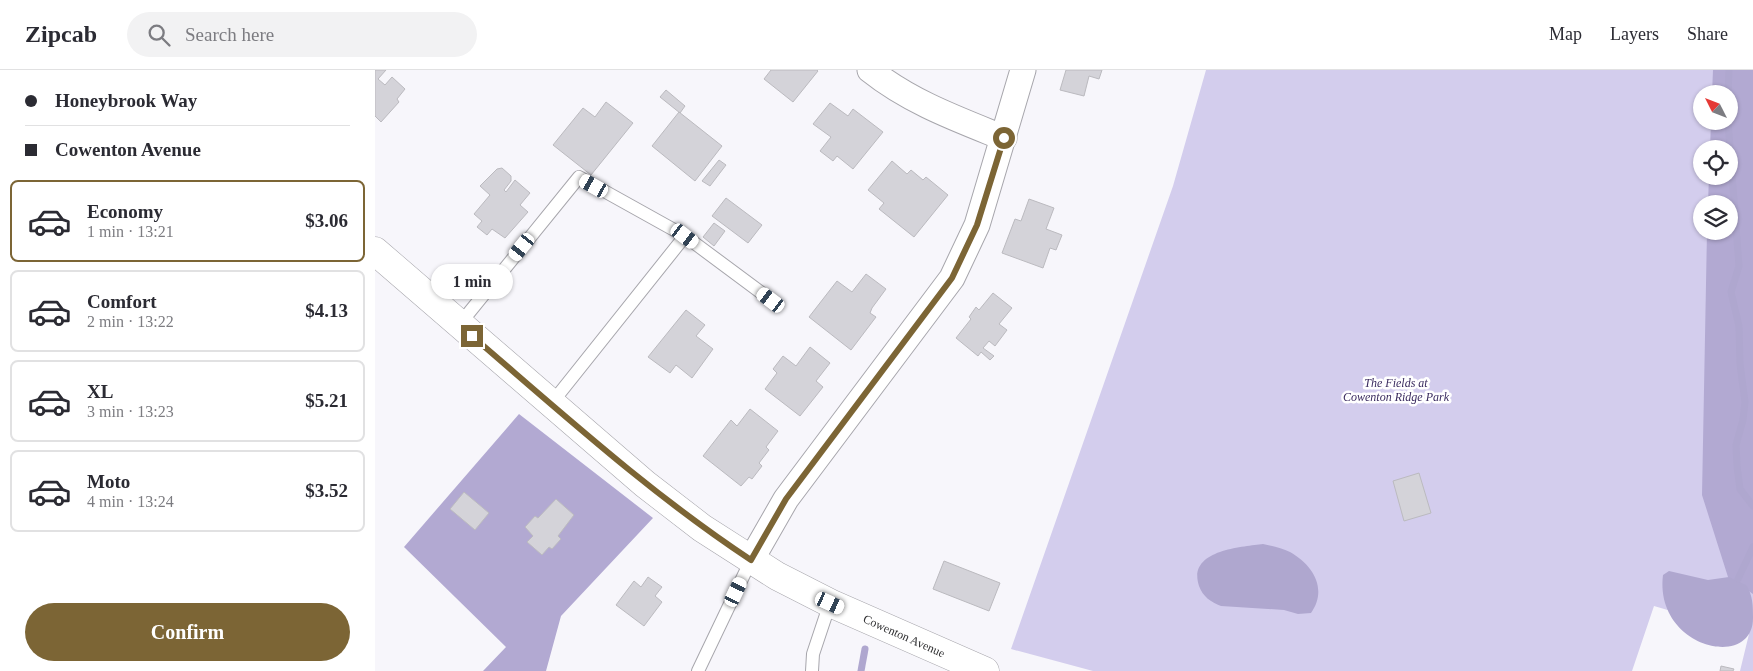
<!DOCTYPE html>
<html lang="en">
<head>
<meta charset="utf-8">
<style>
	:root { --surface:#fff; --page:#f2f2f3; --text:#2b2b33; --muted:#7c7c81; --line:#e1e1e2; --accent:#7c6535 }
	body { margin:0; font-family:"Times New Roman",serif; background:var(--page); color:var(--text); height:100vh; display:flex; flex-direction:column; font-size:19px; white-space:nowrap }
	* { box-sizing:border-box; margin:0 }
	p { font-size:16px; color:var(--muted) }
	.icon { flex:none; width:28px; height:28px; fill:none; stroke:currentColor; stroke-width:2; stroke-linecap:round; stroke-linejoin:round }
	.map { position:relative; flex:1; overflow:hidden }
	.panel { display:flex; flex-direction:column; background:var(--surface); width:375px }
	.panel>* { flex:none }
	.guide { display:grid; align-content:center; height:110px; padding:0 25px; background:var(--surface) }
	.needle { width:32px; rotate:312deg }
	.tools { position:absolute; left:1318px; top:15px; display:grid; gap:10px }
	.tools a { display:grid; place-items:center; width:45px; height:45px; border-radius:50%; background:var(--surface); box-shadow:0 1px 4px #0004; font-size:25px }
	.end { position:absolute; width:22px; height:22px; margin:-11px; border:6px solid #7c6535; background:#fff; box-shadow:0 0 0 2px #fff }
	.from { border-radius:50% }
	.bubble { position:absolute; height:35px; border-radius:18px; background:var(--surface); box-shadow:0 1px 4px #0004; font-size:16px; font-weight:800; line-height:35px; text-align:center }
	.car { position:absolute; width:15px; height:30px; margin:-15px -8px; border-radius:6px; box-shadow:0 0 4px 1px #0007; background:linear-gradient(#fff 24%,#345 0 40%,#fff 0 76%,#345 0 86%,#fff 0) }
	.guide b { display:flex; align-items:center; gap:18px; height:48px; font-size:19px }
	.guide b+b { border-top:1px solid var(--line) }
	.guide i { width:12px; height:12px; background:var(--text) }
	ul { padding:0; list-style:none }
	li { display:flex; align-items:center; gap:15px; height:82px; margin:0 10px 8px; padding:0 15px; border:2px solid var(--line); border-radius:8px }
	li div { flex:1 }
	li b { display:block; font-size:19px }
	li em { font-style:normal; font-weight:800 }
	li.selected { border-color:var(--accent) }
	li>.icon { width:45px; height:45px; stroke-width:1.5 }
	.cta { display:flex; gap:10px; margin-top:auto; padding:10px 25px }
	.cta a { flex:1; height:58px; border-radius:30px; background:var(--accent); color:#fff; font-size:20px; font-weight:800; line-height:58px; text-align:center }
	header { display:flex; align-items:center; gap:30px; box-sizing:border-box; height:70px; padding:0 25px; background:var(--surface); border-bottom:1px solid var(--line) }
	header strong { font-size:24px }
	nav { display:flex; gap:28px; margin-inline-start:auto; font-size:18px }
	.search { width:350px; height:45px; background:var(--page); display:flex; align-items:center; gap:12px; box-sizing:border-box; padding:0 18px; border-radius:28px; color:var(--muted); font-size:19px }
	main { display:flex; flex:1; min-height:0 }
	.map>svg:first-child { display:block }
	.green { fill:#d3cded; fill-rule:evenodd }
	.forest { fill:#b2a9d2 }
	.water { fill:#afa7cf }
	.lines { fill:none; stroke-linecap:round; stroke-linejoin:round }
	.stream { stroke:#afa7cf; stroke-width:7 }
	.building { fill:#d4d3d9; stroke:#bbbabf }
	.service-casing { stroke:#a7a6ac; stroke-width:14 }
	.minor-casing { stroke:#a7a6ac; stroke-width:27 }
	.tertiary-casing { stroke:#a7a6ac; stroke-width:29 }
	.service { stroke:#fff; stroke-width:12 }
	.minor { stroke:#fff; stroke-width:25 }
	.tertiary { stroke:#fff; stroke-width:28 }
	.route { stroke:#7c6535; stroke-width:6 }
	.labels { text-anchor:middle; stroke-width:5; stroke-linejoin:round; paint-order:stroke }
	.park-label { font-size:12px; font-style:italic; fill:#3a2b5f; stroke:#fff }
	.street-label { font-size:12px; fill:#2f2f31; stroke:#fff }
</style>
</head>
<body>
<header>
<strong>Zipcab</strong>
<div class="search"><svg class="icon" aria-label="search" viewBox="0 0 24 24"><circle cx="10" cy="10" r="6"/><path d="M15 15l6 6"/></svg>Search here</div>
<nav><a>Map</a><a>Layers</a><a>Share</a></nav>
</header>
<main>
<section class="panel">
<div class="guide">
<b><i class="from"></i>Honeybrook Way</b>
<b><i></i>Cowenton Avenue</b>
</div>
<ul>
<li class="selected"><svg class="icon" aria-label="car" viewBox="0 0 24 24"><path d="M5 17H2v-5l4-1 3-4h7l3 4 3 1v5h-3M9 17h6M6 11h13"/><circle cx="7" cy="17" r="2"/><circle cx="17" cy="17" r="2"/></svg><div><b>Economy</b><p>1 min · 13:21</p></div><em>$3.06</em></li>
<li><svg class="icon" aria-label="car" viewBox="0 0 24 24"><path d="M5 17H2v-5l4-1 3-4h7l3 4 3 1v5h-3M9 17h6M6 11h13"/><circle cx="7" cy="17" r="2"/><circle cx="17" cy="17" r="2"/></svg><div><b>Comfort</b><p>2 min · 13:22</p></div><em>$4.13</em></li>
<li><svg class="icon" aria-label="car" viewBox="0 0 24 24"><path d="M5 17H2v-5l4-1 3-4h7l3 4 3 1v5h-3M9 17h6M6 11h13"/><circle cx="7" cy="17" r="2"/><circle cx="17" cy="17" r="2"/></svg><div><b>XL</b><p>3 min · 13:23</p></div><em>$5.21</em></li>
<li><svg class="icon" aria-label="car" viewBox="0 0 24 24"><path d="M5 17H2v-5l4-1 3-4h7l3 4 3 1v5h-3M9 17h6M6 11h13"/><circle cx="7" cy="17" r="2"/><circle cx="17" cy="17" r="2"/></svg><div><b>Moto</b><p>4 min · 13:24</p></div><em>$3.52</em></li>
</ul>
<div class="cta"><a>Confirm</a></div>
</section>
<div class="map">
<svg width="1378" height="601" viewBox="0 0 1378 601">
	<rect width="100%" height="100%" fill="#f7f6fb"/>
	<!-- green -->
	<path class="green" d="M831 0H1378V601H1365L1374 564 1279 536 1257 601H718L636 579 798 116ZM1326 24H1354V51H1326ZM1326 79H1354V106H1326ZM1326 134H1354V161H1326Z"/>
	<!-- forest -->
	<g class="forest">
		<path d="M1338 0H1378V524L1353 507 1327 425 1332 161H1354V134H1333L1334 106H1354V79H1335L1336 51H1354V24H1337Z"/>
		<path d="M144 344 278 448 186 546 171 601H108L131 577 29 477Z"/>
	</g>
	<!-- water -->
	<g class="water">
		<path d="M888 474C897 476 907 478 915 482 938 495 953 519 936 543L923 544 909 540 846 536C836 532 828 527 824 516 812 480 866 477 888 474Z"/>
		<path d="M1294 501 1333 510 1354 507 1371 515C1378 525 1378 536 1378 548 1378 601 1279 578 1288 505Z"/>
	</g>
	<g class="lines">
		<!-- stream -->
		<g class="stream">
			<path d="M1353 24 1354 0"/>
			<path d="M1353 51 1364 196 1356 222 1364 256 1365 294 1370 332 1368 350 1361 375 1362 396 1365 419 1378 436"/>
			<path d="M1363 509 1378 477"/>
			<path d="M486 601 490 579"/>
		</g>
	</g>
	<!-- building -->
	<g class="building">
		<path d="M0 0H11L3 9 10 15 17 7 30 19 22 29 24 32 6 52 0 46Z"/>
		<path d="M396 0H442L443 1 418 32 389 9Z"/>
		<path d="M691 0H727L724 9 714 6 709 26 685 20Z"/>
		<path d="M291 20 310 36 305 43 285 27Z"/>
		<path d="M231 32 258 53 216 105 178 75 208 38 220 47Z"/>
		<path d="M455 33 473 46 478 39 508 62 478 99 462 86 458 91 445 81 456 67 438 54Z"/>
		<path d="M304 42 347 76 320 111 277 76Z"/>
		<path d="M344 90 351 95 335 116 327 111Z"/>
		<path d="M517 91 532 104 536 100 548 110 551 107 573 125 539 167 504 139 509 133 493 120Z"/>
		<path d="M127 98 136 106V111L129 120 131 122 140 110 155 123 145 135 153 142 130 168 117 159 112 165 102 157 107 151 99 144 115 125 105 116 122 99Z"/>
		<path d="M351 128 387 155 373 173 337 146Z"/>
		<path d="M654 129 679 138 671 159 687 165 681 180 675 178 668 198 627 183 640 149 646 151Z"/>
		<path d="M339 153 350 161 339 176 328 167Z"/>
		<path d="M491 204 511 219 497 238 495 243 501 247 476 280 434 247 462 211 477 222Z"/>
		<path d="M618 223 637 238 624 254 632 260 620 276 614 271 608 278 619 286 615 290 606 282 603 286 581 268 596 249 594 247 601 237 604 240Z"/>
		<path d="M311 240 330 255 321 266 338 279 317 308 301 295 295 303 273 287Z"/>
		<path d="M435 277 455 293 441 311 448 317 425 346 390 319 402 303 398 299 408 286 421 296Z"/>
		<path d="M375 339 403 361 391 377 394 380 384 393 387 396 377 409 374 407 366 416 328 386 356 350 362 356Z"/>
		<path d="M1044 403 1056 443 1029 451 1018 411Z"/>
		<path d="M89 422 114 443 100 460 75 439Z"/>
		<path d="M181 429 199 445 183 466 186 469 177 479 174 477 167 485 152 472 158 466 150 457 160 446 163 448Z"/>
		<path d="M569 491 625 513 614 541 558 519Z"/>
		<path d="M273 507 287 517 280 526 287 532 269 556 241 535 259 511 266 517Z"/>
		<path d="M1346 596 1359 599 1358 601H1345Z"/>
	</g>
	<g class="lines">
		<defs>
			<g id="service">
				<path d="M84 255 204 107 310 166 396 230"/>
				<path d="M176 334 310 166"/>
				<path d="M323 601 376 490"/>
				<path d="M437 601 438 584 455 533"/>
			</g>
			<g id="minor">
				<path d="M495 0C535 32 582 49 629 68"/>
				<path d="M376 490 411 429 577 208 602 155 648 0"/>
			</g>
			<path id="tertiary" d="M0 181 270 414 327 458 402 506 455 533 610 601"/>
		</defs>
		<!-- service casing -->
		<use href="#service" class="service-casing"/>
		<!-- minor casing -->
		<use href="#minor" class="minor-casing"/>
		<!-- tertiary casing -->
		<use href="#tertiary" class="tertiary-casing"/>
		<!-- service -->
		<use href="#service" class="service"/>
		<!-- minor -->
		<use href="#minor" class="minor"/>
		<!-- tertiary -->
		<use href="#tertiary" class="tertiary"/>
	</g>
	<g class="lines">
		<!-- route -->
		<path class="route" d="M97 266C188 344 276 424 376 490L411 429 577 208 602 155 629 68"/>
	</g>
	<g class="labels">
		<!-- park labels -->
		<g class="park-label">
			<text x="1021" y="317">The Fields at<tspan x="1021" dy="14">Cowenton Ridge Park</tspan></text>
		</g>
		<!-- street labels -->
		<g class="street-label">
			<text transform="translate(529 566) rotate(24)" y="4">Cowenton Avenue</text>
		</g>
	</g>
</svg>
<div class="tools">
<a><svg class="needle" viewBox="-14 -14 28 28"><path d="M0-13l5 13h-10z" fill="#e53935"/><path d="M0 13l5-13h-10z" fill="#7c7c81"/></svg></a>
<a><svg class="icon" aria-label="locate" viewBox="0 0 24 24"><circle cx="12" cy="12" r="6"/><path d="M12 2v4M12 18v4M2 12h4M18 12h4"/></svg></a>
<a><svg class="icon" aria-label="layers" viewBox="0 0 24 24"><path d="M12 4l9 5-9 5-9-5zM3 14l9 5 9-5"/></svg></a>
</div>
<i class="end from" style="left:629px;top:68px"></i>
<i class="end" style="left:97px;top:266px"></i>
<div class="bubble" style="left:56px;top:194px;width:82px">1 min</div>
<i class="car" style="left:219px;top:116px;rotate:299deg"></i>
<i class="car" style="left:310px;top:166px;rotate:127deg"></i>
<i class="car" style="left:147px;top:177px;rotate:219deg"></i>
<i class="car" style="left:396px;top:230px;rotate:307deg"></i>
<i class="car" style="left:361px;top:522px;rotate:25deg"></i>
<i class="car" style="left:455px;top:533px;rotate:115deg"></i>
</div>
</main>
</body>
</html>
